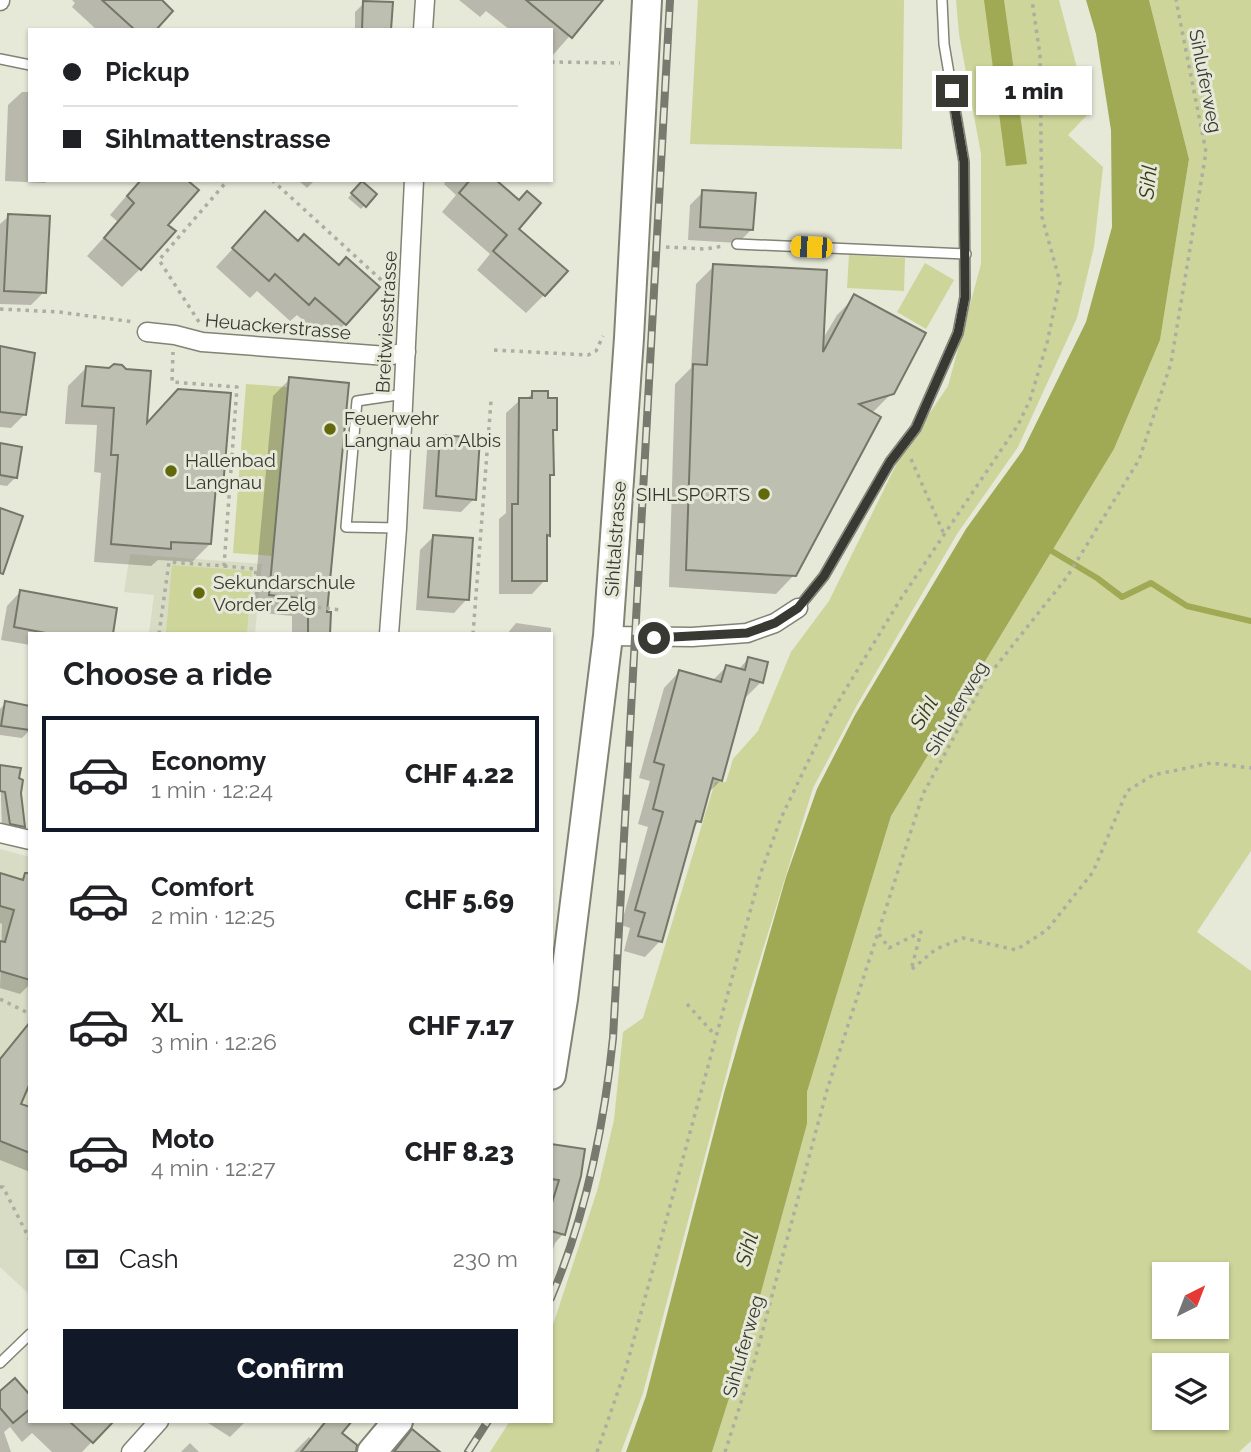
<!DOCTYPE html>
<html lang="en">
<head>
<meta charset="utf-8">
<style>
	:root { --surface:#fff; --page:#f2f2f2; --text:#202124; --muted:#757577; --line:#e0e0e0; --accent:#111827 }
	body { margin:0; font-family:Raleway,sans-serif; background:var(--page); color:var(--text); height:100vh; display:flex; flex-direction:column; font-size:26px; white-space:nowrap }
	* { box-sizing:border-box; margin:0 }
	p { font-size:23px; color:var(--muted) }
	.icon { flex:none; width:38px; height:38px; fill:none; stroke:currentColor; stroke-width:2; stroke-linecap:round; stroke-linejoin:round }
	.map { position:relative; flex:1; overflow:hidden }
	.sheet { position:absolute; left:28px; top:632px; width:525px; height:791px; display:flex; flex-direction:column; background:var(--surface); border-radius:0px; box-shadow:0 2px 5px #0004 }
	.sheet>* { flex:none }
	.guide { position:absolute; left:28px; top:28px; width:525px; height:154px; border-radius:0px; box-shadow:0 2px 5px #0004; display:grid; align-content:center; height:154px; padding:0 35px; background:var(--surface) }
	.needle { width:46px; rotate:42deg }
	.tools { position:absolute; left:1152px; top:1262px; display:grid; gap:14px }
	.tools a { display:grid; place-items:center; width:77px; height:77px; border-radius:0px; background:var(--surface); box-shadow:0 2px 5px #0004; font-size:35px }
	.end { position:absolute; width:32px; height:32px; margin:-16px; border:9px solid #383932; background:#fff; box-shadow:0 0 0 4px #fff }
	.from { border-radius:50% }
	.bubble { position:absolute; height:49px; border-radius:0px; background:var(--surface); box-shadow:0 2px 5px #0004; font-size:23px; font-weight:800; line-height:49px; text-align:center }
	.car { position:absolute; width:21px; height:42px; margin:-21px -10px; border-radius:9px; box-shadow:0 0 5px 2px #0007; background:linear-gradient(#f5c518 24%,#345 0 40%,#f5c518 0 76%,#345 0 86%,#f5c518 0) }
	.guide b { display:flex; align-items:center; gap:24px; height:66px; font-size:26px }
	.guide b+b { border-top:2px solid var(--line) }
	.guide i { width:18px; height:18px; background:var(--text) }
	ul { padding:0; list-style:none }
	li { display:flex; align-items:center; gap:21px; height:116px; margin:0 14px 10px; padding:0 21px; border:4px solid transparent; border-radius:0px }
	li div { flex:1 }
	li b { display:block; font-size:26px }
	li em { font-style:normal; font-weight:800 }
	li.current { border-color:var(--accent) }
	li>.icon { width:63px; height:63px; stroke-width:1.5 }
	h2 { padding:0 35px; font-size:32px; line-height:84px }
	.pay { display:flex; align-items:center; gap:18px; height:77px; padding:0 35px; font-size:26px }
	.pay p { margin-inline-start:auto }
	.primary-button { display:flex; gap:14px; margin-top:auto; padding:14px 35px }
	.primary-button a { flex:1; height:80px; border-radius:0px; background:var(--accent); color:#fff; font-size:28px; font-weight:800; line-height:80px; text-align:center }
	.map>svg:first-child { display:block }
	.built { fill:#d9dcc5 }
	.green { fill:#cdd59a; fill-rule:evenodd }
	.water { fill:#a0a954 }
	.shadow { fill:#0003 }
	.lines { fill:none; stroke-linecap:round; stroke-linejoin:round }
	.stream { stroke:#a0a954; stroke-width:6 }
	.building { fill:#bdc0b0; stroke:#747768; stroke-width:2 }
	.service-casing { stroke:#818374; stroke-width:12 }
	.minor-casing { stroke:#818374; stroke-width:21 }
	.primary-casing { stroke:#818374; stroke-width:32 }
	.path { stroke:#acaea1; stroke-width:3.5; stroke-dasharray:3.5 5; stroke-linecap:butt }
	.service { stroke:#fff; stroke-width:9 }
	.minor { stroke:#fff; stroke-width:18 }
	.primary { stroke:#fff; stroke-width:28 }
	.rail-casing { stroke:#78796f; stroke-width:8 }
	.rail { stroke:#e6e8d8; stroke-width:5; stroke-dasharray:16; stroke-linecap:butt }
	.route { stroke:#383932; stroke-width:9 }
	.poi-dot { fill:#62690c; stroke:#e6e8d8; stroke-width:2.5 }
	.labels { text-anchor:middle; stroke-width:6; stroke-linejoin:round; paint-order:stroke }
	.street-label { font-size:19px; fill:#383932; stroke:#e6e8d8 }
	.poi-label { font-size:19px; fill:#383932; stroke:#e6e8d8; text-anchor:start }
	.water-label { font-size:21px; font-style:italic; fill:#373b16; stroke:#e6e8d8 }
</style>
</head>
<body>
<div class="map">
<svg width="1251" height="1452" viewBox="0 0 1251 1452">
	<rect width="100%" height="100%" fill="#e6e8d8"/>
	<!-- built -->
	<g class="built">
		<path d="M130 554 262 564 255 633H149L154 595 124 592Z"/>
		<path d="M0 849 30 857V1295L0 1267Z"/>
	</g>
	<!-- green -->
	<g class="green">
		<path d="M698 0H904L902 149 690 144Z"/>
		<path d="M956 0H1059L1089 113 1068 135 1103 167 1094 247 1077 318 1018 447 957 534 857 705 813 788 738 1030 643 1393 621 1452H490L510 1421H551V1331L598 1188 614 1120 623 1032 643 1018 715 782H726L733 759 758 731 791 652 829 601 900 457 948 386 981 264V154L959 34Z"/>
		<path d="M1149 0H1251V851L1197 932 1251 971V1441L1239 1452H712L751 1329 807 1124V1092L891 816 1114 449 1160 340 1189 159ZM1164 1274H1216V1326H1164ZM1164 1365H1216V1418H1164Z"/>
		<path d="M849 255 905 258 904 291 847 288Z"/>
		<path d="M925 263 954 280 926 329 897 312Z"/>
		<path d="M246 384 337 391 324 560 233 553Z"/>
		<path d="M172 565 252 571 247 633H166Z"/>
	</g>
	<!-- water -->
	<g class="water">
		<path d="M984 0H1004L1027 164 1006 166Z"/>
		<path d="M1086 0H1149L1189 159 1160 340 1114 449 891 816 807 1092V1124L751 1329 712 1452H626L646 1396 724 1093 786 877 817 789 855 715 966 529 1023 450 1086 322 1112 227 1111 130 1096 34Z"/>
	</g>
	<!-- shadow -->
	<g class="shadow">
		<path d="M72 0H162L153 30H97L72 7 75 3Z"/>
		<path d="M459 0H601L553 55 551 30H510L486 11 480 17Z"/>
		<path d="M364 3 390 30H355V12Z"/>
		<path d="M22 92H30V180H47L45 183 5 181 8 105Z"/>
		<path d="M140 180H191L140 269 122 287 87 256 118 222 110 215Z"/>
		<path d="M298 180H315L307 188Z"/>
		<path d="M447 180H493L544 295 526 313 477 270 490 254 442 212 456 195 444 184Z"/>
		<path d="M362 183 375 195 361 209 348 198Z"/>
		<path d="M703 192 752 229 738 243 688 240 690 205Z"/>
		<path d="M9 216 44 292 31 305 0 304V224Z"/>
		<path d="M248 232 345 324 327 342 297 315 290 321 257 291 250 298 216 267Z"/>
		<path d="M714 266 821 342 837 315 855 297 892 393 874 411 869 412 794 575 776 594 669 587 675 384 691 368 696 284Z"/>
		<path d="M0 348 24 415 11 428 0 427Z"/>
		<path d="M86 368 145 426 221 486 214 494 210 544 192 562 158 560 151 566 94 562 101 473 94 472 97 425 65 424 68 386Z"/>
		<path d="M290 379 326 614 328 634H292V616L253 612 273 396Z"/>
		<path d="M533 393 546 399 555 429 552 432V474L548 478V535L545 538V580L532 594H499V519L506 513V413L520 400H525Z"/>
		<path d="M441 436 474 499 461 512 423 509 427 450Z"/>
		<path d="M0 445 16 477 7 486 0 485Z"/>
		<path d="M433 537 467 599 454 613 416 610 420 550Z"/>
		<path d="M20 592 111 634H30V645L1 640 7 606Z"/>
		<path d="M516 623 551 628V634H507Z"/>
		<path d="M748 659 761 682 746 697H743L721 780 707 794 699 821 692 829 660 941 645 957 624 951 630 928 621 925 648 827 638 824 650 781 639 778 664 688 679 672 712 681 726 667 738 670Z"/>
		<path d="M6 703 30 708V730L22 738 0 735V709Z"/>
		<path d="M0 766 19 793 23 826 14 835 2 832Z"/>
		<path d="M0 875 20 880 24 876 30 878V984L20 994 0 988 2 924 0 923Z"/>
		<path d="M25 1030 19 1105 30 1109V1172L0 1160V1058Z"/>
		<path d="M551 1146 583 1150 563 1234 555 1243 551 1256Z"/>
		<path d="M0 1393 30 1398V1421H112L82 1452H52L32 1433 22 1442 10 1427 4 1432 11 1452H0Z"/>
		<path d="M205 1421H246L230 1437Z"/>
		<path d="M328 1421H350L340 1433 350 1452H294L309 1437 312 1440Z"/>
		<path d="M190 1443 199 1452H181Z"/>
	</g>
	<g class="lines">
		<!-- stream -->
		<path class="stream" d="M1045 547 1097 578 1122 597 1151 583 1187 606 1251 621"/>
	</g>
	<!-- building -->
	<g class="building">
		<path d="M102 0H162L173 11 156 30H135Z"/>
		<path d="M526 0H603L572 38Z"/>
		<path d="M363 1 393 2 391 30H362Z"/>
		<path d="M141 180H187L199 190 168 225 176 231 141 270 104 238 134 203 127 196Z"/>
		<path d="M470 180H496L519 200 527 191 541 203 519 229 568 271 545 296 493 251 507 235 459 193Z"/>
		<path d="M362 181 377 194 366 207 351 193Z"/>
		<path d="M702 190 756 193 753 230 700 227Z"/>
		<path d="M265 211 298 241 304 234 339 265 346 257 380 287 346 325 315 298 309 305 275 274 269 281 232 248Z"/>
		<path d="M8 214 50 216 46 293 4 291Z"/>
		<path d="M713 264 827 270 823 352 854 294 926 333 894 394 859 404 881 417 796 576 686 570 693 364 707 365Z"/>
		<path d="M0 346 35 353 26 415 0 412Z"/>
		<path d="M114 364 122 365 126 369 151 371 147 423 178 389 231 393 223 487 216 486 211 544 171 542V549L111 544 118 455H111L114 408 82 406 86 366 109 368Z"/>
		<path d="M289 377 349 383 327 612H331L330 634H308V599L269 595Z"/>
		<path d="M532 391H548V398H557V430H553L554 475H550V536L547 535V581H512V504H518L519 398H532Z"/>
		<path d="M440 435 480 438 476 500 436 496Z"/>
		<path d="M0 443 22 447 17 478 0 475Z"/>
		<path d="M0 508 23 516 3 574 0 573Z"/>
		<path d="M433 535 473 538 469 600 428 597Z"/>
		<path d="M20 590 117 608 113 634H51L14 627Z"/>
		<path d="M748 657 768 662 763 683 750 679 722 781 713 778 701 822 696 821 662 942 638 936 645 913 635 910 663 812 653 809 664 765 654 762 679 670 721 682 726 665 745 670Z"/>
		<path d="M5 701 30 706V730L1 726Z"/>
		<path d="M0 765 21 768 19 778 23 780 21 793 25 827 10 824 5 792 0 791Z"/>
		<path d="M0 873 23 880 25 873H30V980L0 971V941L5 942 14 910 0 906Z"/>
		<path d="M30 1022V1083L21 1104 30 1107V1153L0 1141V1059Z"/>
		<path d="M551 1144 585 1149 581 1176 565 1235 551 1231V1206L559 1180 551 1179Z"/>
		<path d="M15 1378 30 1395V1409L13 1423 0 1408V1391Z"/>
		<path d="M69 1421H114L93 1443Z"/>
		<path d="M326 1421H352L342 1433 357 1445 356 1452H301Z"/>
		<path d="M412 1429 440 1452H394Z"/>
	</g>
	<g class="lines">
		<defs>
			<g id="service">
				<path d="M0 59 30 65"/>
				<path d="M737 244 966 254"/>
				<path d="M397 528 346 527 357 401 404 394"/>
				<path d="M798 608 824 576 890 462 916 428 958 333 965 297 964 162 944 44 942 0"/>
				<path d="M0 1363 30 1334"/>
			</g>
			<g id="minor">
				<path d="M0 1V0"/>
				<path d="M423 30 425 0"/>
				<path d="M147 332 175 335 202 342 387 356 406 352"/>
				<path d="M389 634 397 528 414 180"/>
				<path d="M608 636 692 637 747 633 775 623 798 608"/>
				<path d="M0 833 30 840"/>
				<path d="M131 1452 159 1421"/>
			</g>
			<g id="primary">
				<path d="M551 1075 563 999 608 636 629 338 647 0"/>
				<path d="M372 1452 398 1421"/>
			</g>
		</defs>
		<!-- service casing -->
		<use href="#service" class="service-casing"/>
		<!-- minor casing -->
		<use href="#minor" class="minor-casing"/>
		<!-- primary casing -->
		<use href="#primary" class="primary-casing"/>
		<!-- path -->
		<g class="path">
			<path d="M551 62 620 63"/>
			<path d="M272 180 390 288"/>
			<path d="M666 247 705 249 724 246"/>
			<path d="M0 309 59 312 134 322"/>
			<path d="M199 322 159 260 228 180"/>
			<path d="M494 350 588 355 596 351 603 336"/>
			<path d="M911 459 944 534"/>
			<path d="M224 566 256 569 254 600 341 610"/>
			<path d="M159 634 169 562 224 566 237 387 172 382 173 352"/>
			<path d="M473 634 491 401"/>
			<path d="M879 934 889 948 921 932 911 970 936 949 963 938 1016 950 1047 930 1093 872 1127 791 1153 775 1211 763 1251 768"/>
			<path d="M0 999 30 1014"/>
			<path d="M687 1004 715 1035"/>
			<path d="M0 1187H3L30 1240"/>
			<path d="M597 1452 626 1368 760 875 781 818 832 712 900 600 1018 425 1030 400 1047 343 1060 282 1042 217 1040 55 1032 0"/>
			<path d="M725 1452 755 1359 827 1090 923 794 985 680 1067 577 1139 460 1171 363 1206 152 1176 0"/>
		</g>
		<!-- service -->
		<use href="#service" class="service"/>
		<!-- minor -->
		<use href="#minor" class="minor"/>
		<!-- primary -->
		<use href="#primary" class="primary"/>
		<defs>
			<g id="rail">
				<path d="M551 1298C586 1215 604 1127 613 1038L670 0"/>
				<path d="M468 1452 488 1421"/>
			</g>
		</defs>
		<!-- rail casing -->
		<use href="#rail" class="rail-casing"/>
		<!-- rail -->
		<use href="#rail" class="rail"/>
	</g>
	<g class="lines">
		<!-- route -->
		<path class="route" d="M654 638 747 633 775 623 798 608 824 576 890 462 916 428 958 333 965 297 964 162 952 91"/>
	</g>
	<!-- markers -->
	<g class="poi-dot">
		<circle cx="330" cy="429" r="7"/>
		<circle cx="171" cy="471" r="7"/>
		<circle cx="764" cy="494" r="7"/>
		<circle cx="199" cy="593" r="7"/>
	</g>
	<g class="labels">
		<!-- street labels -->
		<g class="street-label">
			<text transform="translate(1206 81) rotate(79)" y="7">Sihluferweg</text>
			<text transform="translate(386 322) rotate(-87)" y="7">Breitwiesstrasse</text>
			<text transform="translate(278 326) rotate(5)" y="7">Heuackerstrasse</text>
			<text transform="translate(615 539) rotate(-86)" y="7">Sihltalstrasse</text>
			<text transform="translate(956 708) rotate(-60)" y="7">Sihluferweg</text>
			<text transform="translate(743 1346) rotate(-74)" y="7">Sihluferweg</text>
		</g>
		<!-- poi labels -->
		<g class="poi-label">
			<text x="344" y="425">Feuerwehr<tspan x="344" dy="22">Langnau am Albis</tspan></text>
			<text x="185" y="467">Hallenbad<tspan x="185" dy="22">Langnau</tspan></text>
			<text x="750" y="501" text-anchor="end">SIHLSPORTS</text>
			<text x="213" y="589">Sekundarschule<tspan x="213" dy="22">Vorder Zelg</tspan></text>
		</g>
		<!-- water labels -->
		<g class="water-label">
			<text transform="translate(1148 182) rotate(-84)" y="7">Sihl</text>
			<text transform="translate(924 713) rotate(-59)" y="7">Sihl</text>
			<text transform="translate(747 1249) rotate(-74)" y="7">Sihl</text>
		</g>
	</g>
</svg>
<div class="tools">
<a><svg class="needle" viewBox="-14 -14 28 28"><path d="M0-13l5 13h-10z" fill="#e53935"/><path d="M0 13l5-13h-10z" fill="#757577"/></svg></a>
<a><svg class="icon" aria-label="layers" viewBox="0 0 24 24"><path d="M12 4l9 5-9 5-9-5zM3 14l9 5 9-5"/></svg></a>
</div>
<i class="end from" style="left:654px;top:638px"></i>
<i class="end" style="left:952px;top:91px"></i>
<div class="bubble" style="left:976px;top:66px;width:116px">1 min</div>
<i class="car" style="left:811px;top:247px;rotate:272deg"></i>
<div class="guide">
<b><i class="from"></i>Pickup</b>
<b><i></i>Sihlmattenstrasse</b>
</div>
<section class="sheet">
<h2>Choose a ride</h2>
<ul>
<li class="current"><svg class="icon" aria-label="car" viewBox="0 0 24 24"><path d="M5 17H2v-5l4-1 3-4h7l3 4 3 1v5h-3M9 17h6M6 11h13"/><circle cx="7" cy="17" r="2"/><circle cx="17" cy="17" r="2"/></svg><div><b>Economy</b><p>1 min · 12:24</p></div><em>CHF 4.22</em></li>
<li><svg class="icon" aria-label="car" viewBox="0 0 24 24"><path d="M5 17H2v-5l4-1 3-4h7l3 4 3 1v5h-3M9 17h6M6 11h13"/><circle cx="7" cy="17" r="2"/><circle cx="17" cy="17" r="2"/></svg><div><b>Comfort</b><p>2 min · 12:25</p></div><em>CHF 5.69</em></li>
<li><svg class="icon" aria-label="car" viewBox="0 0 24 24"><path d="M5 17H2v-5l4-1 3-4h7l3 4 3 1v5h-3M9 17h6M6 11h13"/><circle cx="7" cy="17" r="2"/><circle cx="17" cy="17" r="2"/></svg><div><b>XL</b><p>3 min · 12:26</p></div><em>CHF 7.17</em></li>
<li><svg class="icon" aria-label="car" viewBox="0 0 24 24"><path d="M5 17H2v-5l4-1 3-4h7l3 4 3 1v5h-3M9 17h6M6 11h13"/><circle cx="7" cy="17" r="2"/><circle cx="17" cy="17" r="2"/></svg><div><b>Moto</b><p>4 min · 12:27</p></div><em>CHF 8.23</em></li>
</ul>
<div class="pay"><svg class="icon" aria-label="cash" viewBox="0 0 24 24"><path d="M3 7h18v10H3z"/><circle cx="12" cy="12" r="2"/></svg>Cash<p>230 m</p></div>
<div class="primary-button"><a>Confirm</a></div>
</section>
</div>
</body>
</html>
